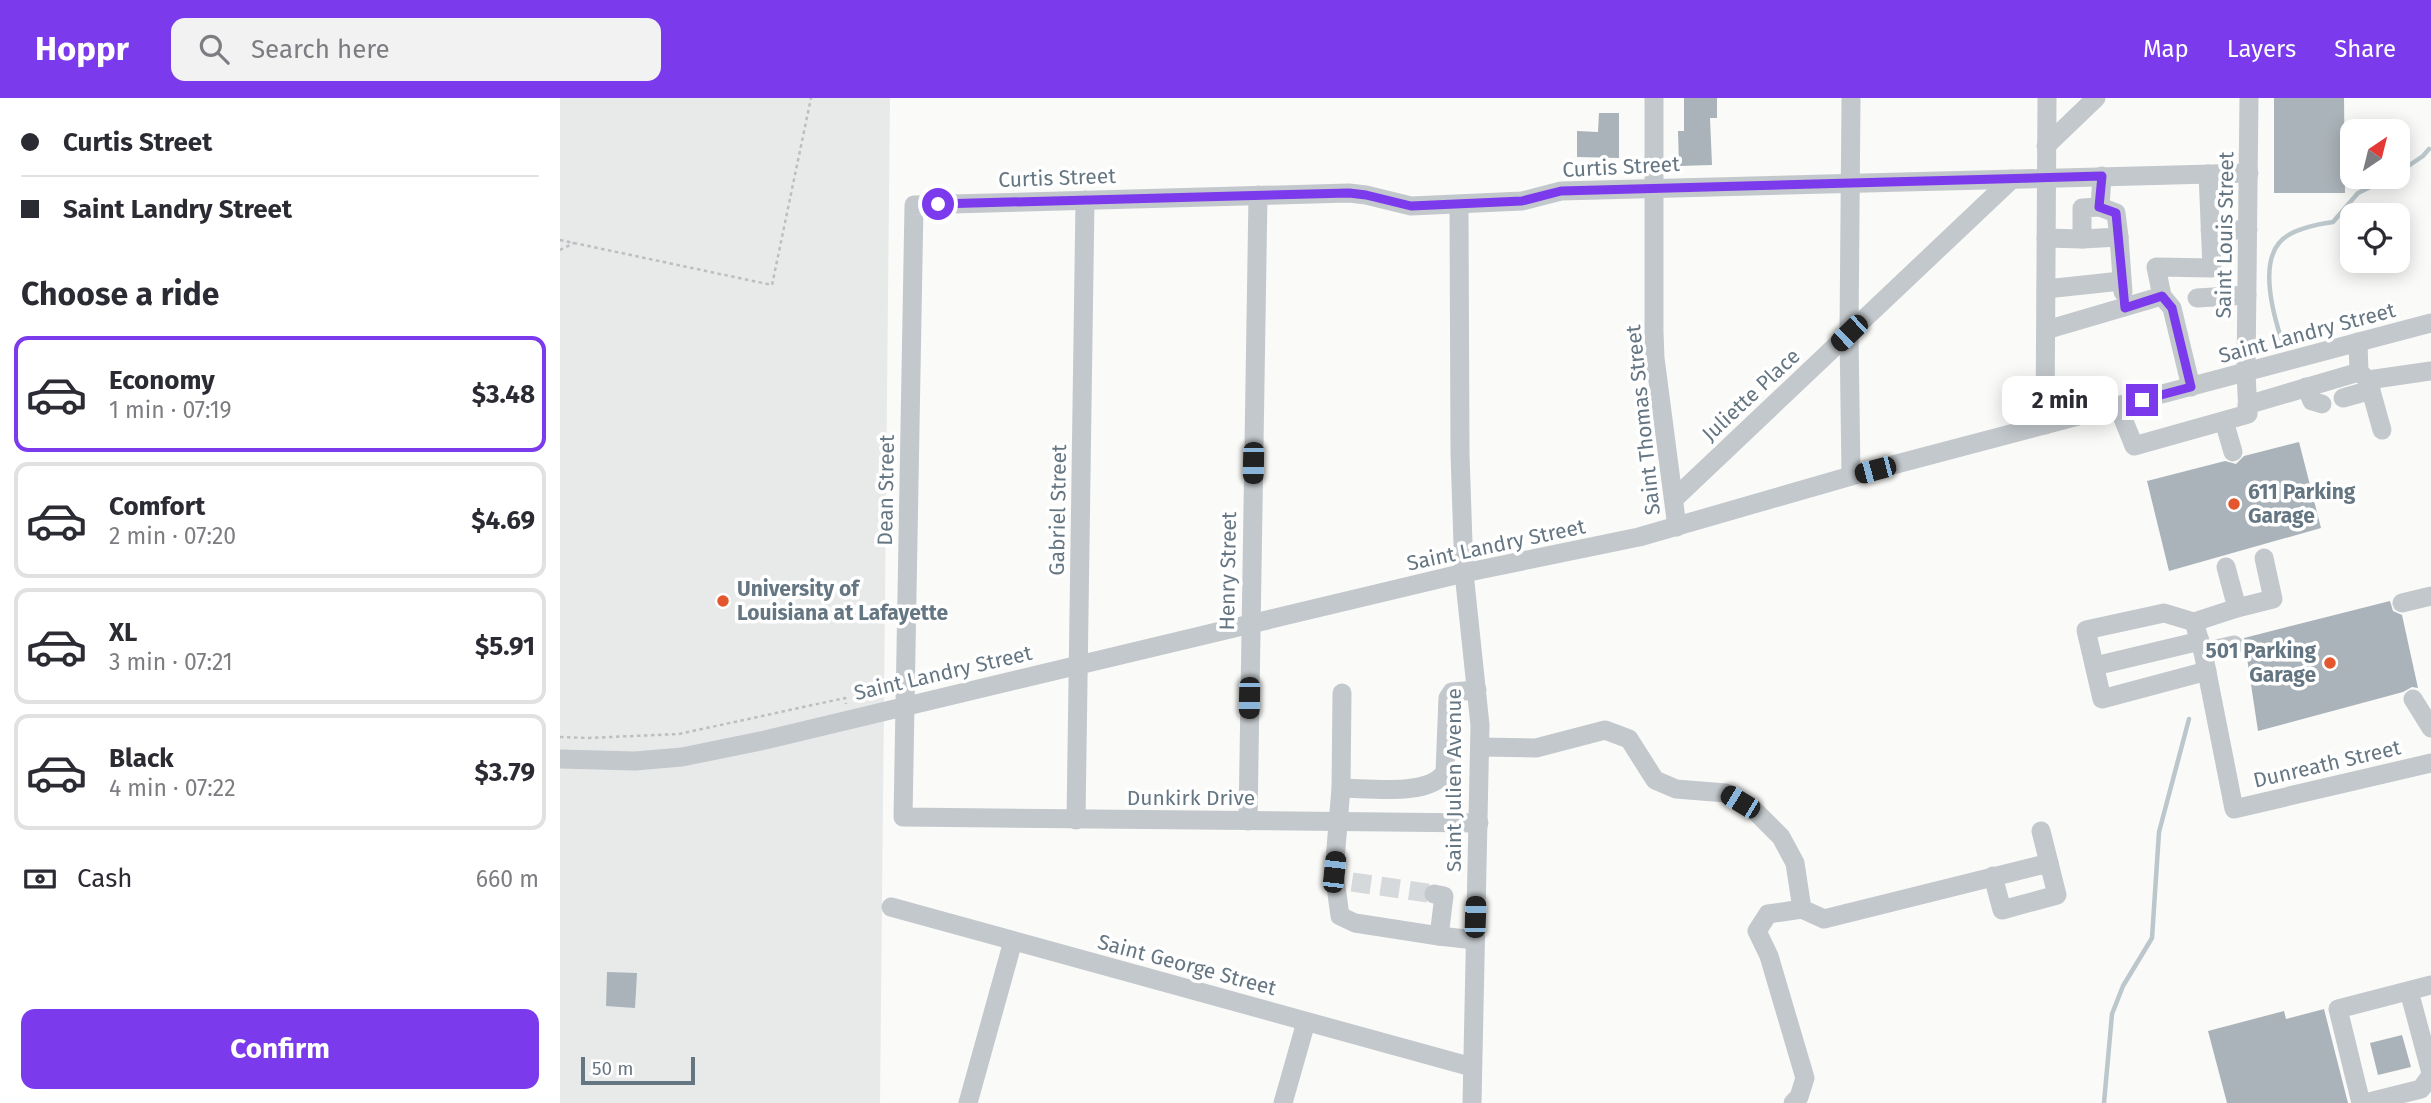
<!DOCTYPE html>
<html lang="en">
<head>
<meta charset="utf-8">
<style>
	:root { --surface:#fff; --page:#f2f2f3; --text:#2b2b33; --muted:#7c7c81; --line:#e1e1e2; --accent:#7c3aed }
	body { margin:0; font-family:"Fira Sans",sans-serif; background:var(--page); color:var(--text); height:100vh; display:flex; flex-direction:column; font-size:26px; white-space:nowrap }
	* { box-sizing:border-box; margin:0 }
	p { font-size:23px; color:var(--muted) }
	.icon { flex:none; width:38px; height:38px; fill:none; stroke:currentColor; stroke-width:2; stroke-linecap:round; stroke-linejoin:round }
	.map { position:relative; flex:1; overflow:hidden }
	.details { display:flex; flex-direction:column; background:var(--surface); width:560px }
	.details>* { flex:none }
	.banner { display:grid; align-content:center; height:154px; padding:0 21px; background:var(--surface) }
	.needle { width:46px; rotate:35deg }
	.buttons { position:absolute; left:1780px; top:21px; display:grid; gap:14px }
	.buttons a { display:grid; place-items:center; width:70px; height:70px; border-radius:14px; background:var(--surface); box-shadow:0 4px 18px #0003; font-size:35px }
	.scale { position:absolute; left:21px; bottom:18px; width:114px; box-sizing:border-box; padding-left:7px; border:4px solid #657683; border-top:0; font-size:19px; line-height:24px; white-space:nowrap; color:#657683; -webkit-text-stroke:5px #fff; paint-order:stroke }
	.end { position:absolute; width:32px; height:32px; margin:-16px; border:9px solid #7c3aed; background:#fff; box-shadow:0 0 0 4px #fff }
	.from { border-radius:50% }
	.bubble { position:absolute; height:49px; border-radius:14px; background:var(--surface); box-shadow:0 4px 18px #0003; font-size:23px; font-weight:700; line-height:49px; text-align:center }
	.car { position:absolute; width:21px; height:42px; margin:-21px -10px; border-radius:9px; box-shadow:0 0 5px 2px #0007; background:linear-gradient(#222 24%,#8ab4d8 0 40%,#222 0 76%,#8ab4d8 0 86%,#222 0) }
	.banner b { display:flex; align-items:center; gap:24px; height:66px; font-size:26px }
	.banner b+b { border-top:2px solid var(--line) }
	.banner i { width:18px; height:18px; background:var(--text) }
	ul { padding:0; list-style:none }
	li { display:flex; align-items:center; gap:21px; height:116px; margin:0 14px 10px; padding:0 7px; border:4px solid var(--line); border-radius:14px }
	li div { flex:1 }
	li b { display:block; font-size:26px }
	li em { font-style:normal; font-weight:700 }
	li.active { border-color:var(--accent) }
	li>.icon { width:63px; height:63px; stroke-width:1.5 }
	h2 { padding:0 21px; font-size:32px; line-height:84px }
	.pay { display:flex; align-items:center; gap:18px; height:77px; padding:0 21px; font-size:26px }
	.pay p { margin-inline-start:auto }
	.primary-button { display:flex; gap:14px; margin-top:auto; padding:14px 21px }
	.primary-button a { flex:1; height:80px; border-radius:14px; background:var(--accent); color:#fff; font-size:28px; font-weight:700; line-height:80px; text-align:center }
	header { display:flex; align-items:center; gap:42px; box-sizing:border-box; height:98px; padding:0 35px; background:var(--accent); color:#fff }
	header strong { font-size:33px }
	nav { display:flex; gap:38px; margin-inline-start:auto; font-size:24px }
	.search { width:490px; height:63px; background:var(--page); display:flex; align-items:center; gap:18px; box-sizing:border-box; padding:0 24px; border-radius:14px; color:var(--muted); font-size:26px }
	main { display:flex; flex:1; min-height:0 }
	.map>svg:first-child { display:block }
	.built { fill:#e8e9e9 }
	.lines { fill:none; stroke-linecap:round; stroke-linejoin:round }
	.stream { stroke:#bbc7cb; stroke-width:4.5 }
	.building { fill:#aab3b9 }
	.minor-tunnel { stroke:#d5d9db; stroke-width:19; stroke-dasharray:19 10; stroke-linecap:butt }
	.path { stroke:#bbbfc2; stroke-width:2.5; stroke-dasharray:3.5 3.5; stroke-linecap:butt }
	.minor { stroke:#c3c8cc; stroke-width:19 }
	.route { stroke:#7c3aed; stroke-width:9 }
	.poi-dot { fill:#e4572e; stroke:#fff; stroke-width:2.5 }
	.labels { text-anchor:middle; stroke-width:7; stroke-linejoin:round; paint-order:stroke }
	.street-label { font-size:21px; fill:#657683; stroke:#fff }
	.poi-label { font-size:21px; font-weight:bold; fill:#657683; stroke:#fff; text-anchor:start }
</style>
</head>
<body>
<header>
<strong>Hoppr</strong>
<div class="search"><svg class="icon" aria-label="search" viewBox="0 0 24 24"><circle cx="10" cy="10" r="6"/><path d="M15 15l6 6"/></svg>Search here</div>
<nav><a>Map</a><a>Layers</a><a>Share</a></nav>
</header>
<main>
<section class="details">
<div class="banner">
<b><i class="from"></i>Curtis Street</b>
<b><i></i>Saint Landry Street</b>
</div>
<h2>Choose a ride</h2>
<ul>
<li class="active"><svg class="icon" aria-label="car" viewBox="0 0 24 24"><path d="M5 17H2v-5l4-1 3-4h7l3 4 3 1v5h-3M9 17h6M6 11h13"/><circle cx="7" cy="17" r="2"/><circle cx="17" cy="17" r="2"/></svg><div><b>Economy</b><p>1 min · 07:19</p></div><em>$3.48</em></li>
<li><svg class="icon" aria-label="car" viewBox="0 0 24 24"><path d="M5 17H2v-5l4-1 3-4h7l3 4 3 1v5h-3M9 17h6M6 11h13"/><circle cx="7" cy="17" r="2"/><circle cx="17" cy="17" r="2"/></svg><div><b>Comfort</b><p>2 min · 07:20</p></div><em>$4.69</em></li>
<li><svg class="icon" aria-label="car" viewBox="0 0 24 24"><path d="M5 17H2v-5l4-1 3-4h7l3 4 3 1v5h-3M9 17h6M6 11h13"/><circle cx="7" cy="17" r="2"/><circle cx="17" cy="17" r="2"/></svg><div><b>XL</b><p>3 min · 07:21</p></div><em>$5.91</em></li>
<li><svg class="icon" aria-label="car" viewBox="0 0 24 24"><path d="M5 17H2v-5l4-1 3-4h7l3 4 3 1v5h-3M9 17h6M6 11h13"/><circle cx="7" cy="17" r="2"/><circle cx="17" cy="17" r="2"/></svg><div><b>Black</b><p>4 min · 07:22</p></div><em>$3.79</em></li>
</ul>
<div class="pay"><svg class="icon" aria-label="cash" viewBox="0 0 24 24"><path d="M3 7h18v10H3z"/><circle cx="12" cy="12" r="2"/></svg>Cash<p>660 m</p></div>
<div class="primary-button"><a>Confirm</a></div>
</section>
<div class="map">
<svg width="1871" height="1005" viewBox="0 0 1871 1005">
	<rect width="100%" height="100%" fill="#fafaf8"/>
	<!-- built -->
	<path class="built" d="M0 0H330L320 1005H0Z"/>
	<g class="lines">
		<!-- stream -->
		<g class="stream">
			<path d="M1838 75 1863 58 1869 51"/>
			<path d="M1721 240C1713 215 1700 168 1719 145 1729 132 1757 126 1773 124L1798 95 1831 79"/>
			<path d="M1544 1005 1552 916 1563 888 1592 840 1599 734 1629 621"/>
		</g>
	</g>
	<!-- building -->
	<g class="building">
		<path d="M1124 0H1157V20H1150L1152 67 1119 68 1118 33H1124Z"/>
		<path d="M1714 0H1784L1785 95H1714Z"/>
		<path d="M1039 15H1059V60L1017 59V33L1038 34Z"/>
		<path d="M1739 344 1761 430 1609 473 1587 383 1665 363 1676 366 1684 358Z"/>
		<path d="M1830 503 1833 513 1842 517 1858 590 1852 589 1843 594 1698 633 1684 540Z"/>
		<path d="M47 874 77 875 75 910 46 908Z"/>
		<path d="M1764 911 1788 1005H1667L1648 933 1724 913 1726 921Z"/>
		<path d="M1842 937 1851 969 1818 977 1810 945Z"/>
	</g>
	<g class="lines">
		<!-- minor-tunnel -->
		<path class="minor-tunnel" d="M792 784 874 796"/>
		<!-- path -->
		<g class="path">
			<path d="M0 142 212 187 251 0"/>
			<path d="M0 152 14 145"/>
			<path d="M0 639 28 640 119 636 285 600 286 606"/>
		</g>
		<!-- minor -->
		<g class="minor">
			<path d="M1094 0V234L1095 260 1117 429"/>
			<path d="M1291 0 1289 235 1291 378"/>
			<path d="M1486 48 1536 0"/>
			<path d="M899 107 900 356 904 475 920 627 912 1005"/>
			<path d="M1650 132H1688"/>
			<path d="M1559 139 1563 194"/>
			<path d="M1486 140 1522 141V110L1540 109 1542 78"/>
			<path d="M1522 141 1559 139 1556 115 1540 109"/>
			<path d="M1486 191 1561 183"/>
			<path d="M1602 198 1596 169 1652 170 1648 76"/>
			<path d="M1637 200 1687 197"/>
			<path d="M1486 232 1602 198 1612 210 1631 289"/>
			<path d="M1799 274 1808 282 1871 273"/>
			<path d="M1808 282 1822 332"/>
			<path d="M1746 289 1752 303 1762 306"/>
			<path d="M1783 300 1811 292"/>
			<path d="M1687 307 1799 274 1798 244"/>
			<path d="M1558 308 1574 348 1688 316 1686 275 1689 0"/>
			<path d="M1664 323 1673 354"/>
			<path d="M1485 327 1487 0"/>
			<path d="M1114 401 1452 81"/>
			<path d="M1842 505 1871 498"/>
			<path d="M1677 510 1713 501 1704 460"/>
			<path d="M1634 524 1677 510 1666 469"/>
			<path d="M1674 547 1643 554 1674 711 1871 665"/>
			<path d="M1643 554 1634 524 1604 515 1526 532 1542 601 1647 573"/>
			<path d="M1535 568 1640 543"/>
			<path d="M782 595 781 690 774 774 780 818 795 825 879 838 884 798 874 796"/>
			<path d="M1853 601 1871 630"/>
			<path d="M920 649 976 650 1045 632 1069 641 1095 682 1116 691 1166 695 1194 712 1221 739 1235 765 1242 811"/>
			<path d="M0 661 75 663 122 659 205 642 904 475 1079 439 1291 378 1871 225"/>
			<path d="M781 690C808 690 870 699 885 674L888 600 892 594 917 592"/>
			<path d="M516 722 525 102"/>
			<path d="M688 723 698 97"/>
			<path d="M919 725 343 719 354 107 789 95 806 97 851 108 962 103 1001 93 1689 75"/>
			<path d="M1481 733 1489 765"/>
			<path d="M331 809 912 969"/>
			<path d="M879 838 915 842"/>
			<path d="M1849 893 1871 975"/>
			<path d="M408 1005 453 843"/>
			<path d="M723 1005 746 924"/>
			<path d="M1233 1005 1239 999 1245 980 1209 858 1197 833 1208 816 1242 811 1264 821 1489 765 1497 797 1442 812 1433 778"/>
			<path d="M1801 1005 1778 911 1871 887"/>
			<path d="M1805 1005 1861 991 1871 977"/>
		</g>
	</g>
	<g class="lines">
		<!-- route -->
		<path class="route" d="M378 106 789 95 806 97 851 108 962 103 1001 93 1542 78 1539 109 1556 115 1565 210 1602 198 1612 210 1631 289 1582 302"/>
	</g>
	<!-- markers -->
	<g class="poi-dot">
		<circle cx="1674" cy="406" r="7"/>
		<circle cx="163" cy="503" r="7"/>
		<circle cx="1770" cy="565" r="7"/>
	</g>
	<g class="labels">
		<!-- street labels -->
		<g class="street-label">
			<text transform="translate(1061 69) rotate(-3)" y="7">Curtis Street</text>
			<text transform="translate(497 80) rotate(-2)" y="7">Curtis Street</text>
			<text transform="translate(1665 137) rotate(-89)" y="7">Saint Louis Street</text>
			<text transform="translate(1747 235) rotate(-15)" y="7">Saint Landry Street</text>
			<text transform="translate(1191 297) rotate(-43)" y="7">Juliette Place</text>
			<text transform="translate(1083 322) rotate(-96)" y="7">Saint Thomas Street</text>
			<text transform="translate(326 392) rotate(-89)" y="7">Dean Street</text>
			<text transform="translate(498 412) rotate(-89)" y="7">Gabriel Street</text>
			<text transform="translate(936 447) rotate(-12)" y="7">Saint Landry Street</text>
			<text transform="translate(668 473) rotate(-89)" y="7">Henry Street</text>
			<text transform="translate(383 575) rotate(-13)" y="7">Saint Landry Street</text>
			<text transform="translate(1767 666) rotate(-13)" y="7">Dunreath Street</text>
			<text transform="translate(894 682) rotate(-90)" y="7">Saint Julien Avenue</text>
			<text x="631" y="707">Dunkirk Drive</text>
			<text transform="translate(627 867) rotate(15)" y="7">Saint George Street</text>
		</g>
		<!-- poi labels -->
		<g class="poi-label">
			<text x="1688" y="401">611 Parking<tspan x="1688" dy="24">Garage</tspan></text>
			<text x="177" y="498">University of<tspan x="177" dy="24">Louisiana at Lafayette</tspan></text>
			<text x="1756" y="560" text-anchor="end">501 Parking<tspan x="1756" dy="24">Garage</tspan></text>
		</g>
	</g>
</svg>
<div class="buttons">
<a><svg class="needle" viewBox="-14 -14 28 28"><path d="M0-13l5 13h-10z" fill="#e53935"/><path d="M0 13l5-13h-10z" fill="#7c7c81"/></svg></a>
<a><svg class="icon" aria-label="locate" viewBox="0 0 24 24"><circle cx="12" cy="12" r="6"/><path d="M12 2v4M12 18v4M2 12h4M18 12h4"/></svg></a>
</div>
<div class="scale">50 m</div>
<i class="end from" style="left:378px;top:106px"></i>
<i class="end" style="left:1582px;top:302px"></i>
<div class="bubble" style="left:1442px;top:278px;width:116px">2 min</div>
<i class="car" style="left:1289px;top:235px;rotate:226deg"></i>
<i class="car" style="left:693px;top:365px;rotate:181deg"></i>
<i class="car" style="left:1315px;top:372px;rotate:255deg"></i>
<i class="car" style="left:689px;top:600px;rotate:181deg"></i>
<i class="car" style="left:1180px;top:704px;rotate:301deg"></i>
<i class="car" style="left:774px;top:774px;rotate:6deg"></i>
<i class="car" style="left:915px;top:819px;rotate:2deg"></i>
</div>
</main>
</body>
</html>
